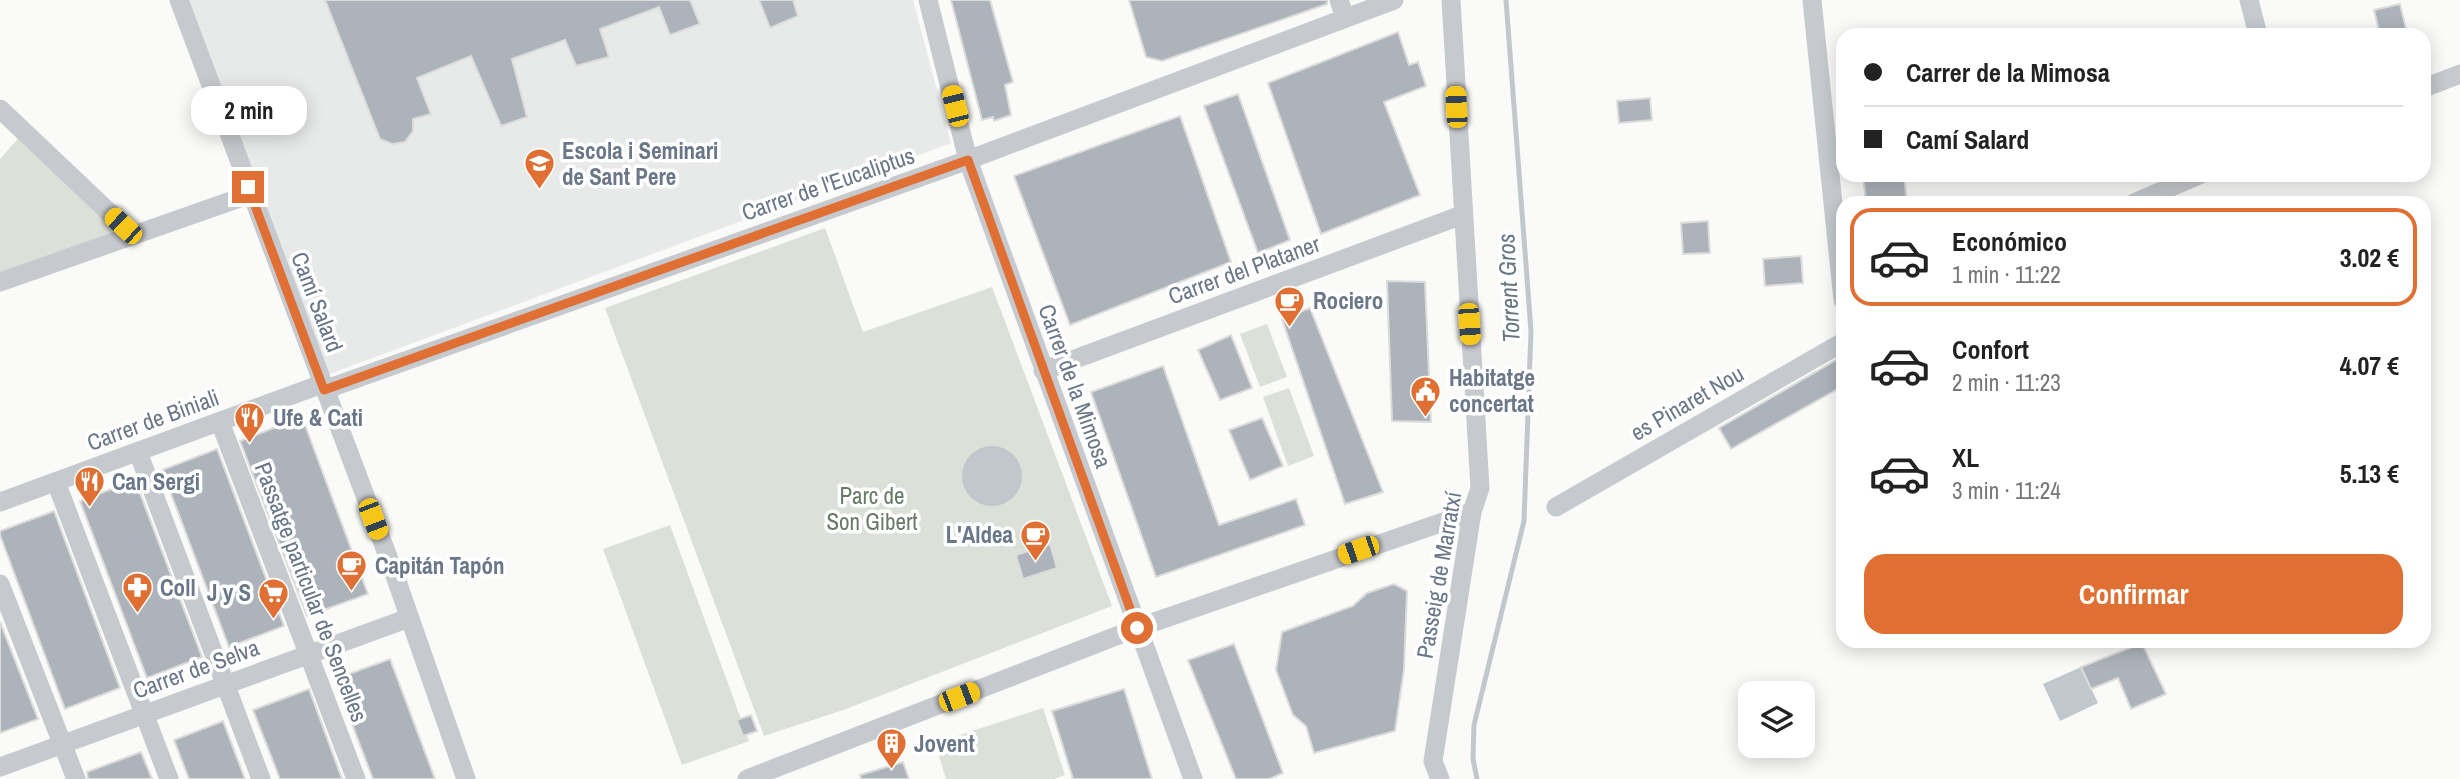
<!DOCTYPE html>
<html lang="es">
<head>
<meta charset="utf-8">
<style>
	:root { --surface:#fff; --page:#f2f2f2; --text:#222; --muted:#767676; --line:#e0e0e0; --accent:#df6f33 }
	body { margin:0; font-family:"Archivo Narrow",sans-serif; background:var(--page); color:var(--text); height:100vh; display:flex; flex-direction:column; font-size:26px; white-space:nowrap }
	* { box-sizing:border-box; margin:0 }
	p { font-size:23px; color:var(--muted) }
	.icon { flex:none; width:38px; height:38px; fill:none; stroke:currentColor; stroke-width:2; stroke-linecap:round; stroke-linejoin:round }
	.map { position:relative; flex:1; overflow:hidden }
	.side { position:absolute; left:1836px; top:196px; width:595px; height:452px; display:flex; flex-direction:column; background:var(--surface); border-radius:21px; box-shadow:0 4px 18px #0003 }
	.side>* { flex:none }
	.hud { position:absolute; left:1836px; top:28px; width:595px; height:154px; border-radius:21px; box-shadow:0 4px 18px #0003; display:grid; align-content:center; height:154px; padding:0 28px; background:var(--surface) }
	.fabs { position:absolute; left:1738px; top:681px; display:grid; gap:14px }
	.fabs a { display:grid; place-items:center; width:77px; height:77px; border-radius:14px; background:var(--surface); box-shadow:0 4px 18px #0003; font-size:35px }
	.end { position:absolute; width:32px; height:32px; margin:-16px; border:9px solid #df6f33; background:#fff; box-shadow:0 0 0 4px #fff }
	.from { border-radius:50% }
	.bubble { position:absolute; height:49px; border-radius:21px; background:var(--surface); box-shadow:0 4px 18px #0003; font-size:23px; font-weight:800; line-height:49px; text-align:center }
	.car { position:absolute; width:21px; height:42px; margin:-21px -10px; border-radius:9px; box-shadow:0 0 5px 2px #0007; background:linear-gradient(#f5c518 24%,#345 0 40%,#f5c518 0 76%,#345 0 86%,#f5c518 0) }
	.hud b { display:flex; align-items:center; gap:24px; height:66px; font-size:26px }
	.hud b+b { border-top:2px solid var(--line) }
	.hud i { width:18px; height:18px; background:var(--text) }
	ul { padding:12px 0 0; list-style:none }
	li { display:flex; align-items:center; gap:21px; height:98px; margin:0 14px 10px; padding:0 14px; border:4px solid transparent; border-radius:21px }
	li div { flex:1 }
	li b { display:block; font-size:26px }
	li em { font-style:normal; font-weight:800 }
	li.on { border-color:var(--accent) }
	li>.icon { width:63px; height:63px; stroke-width:1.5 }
	.action { display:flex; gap:14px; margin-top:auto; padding:14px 28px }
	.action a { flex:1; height:80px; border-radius:21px; background:var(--accent); color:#fff; font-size:28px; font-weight:800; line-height:80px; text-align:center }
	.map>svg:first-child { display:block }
	.built { fill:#e8e9e9 }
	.green { fill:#dbe1d9 }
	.water { fill:#c0c8ce }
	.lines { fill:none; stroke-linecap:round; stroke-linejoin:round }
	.stream { stroke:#c0c8ce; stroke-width:5 }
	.building { fill:#adb3ba; stroke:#dcdcda; stroke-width:2 }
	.minor { stroke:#c6c9cd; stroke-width:19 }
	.route { stroke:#df6f33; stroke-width:9 }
	.labels { text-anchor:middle; stroke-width:7; stroke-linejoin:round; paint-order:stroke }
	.poi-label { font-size:23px; font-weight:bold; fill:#6a7788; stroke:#fff; text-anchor:start }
	.street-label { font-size:23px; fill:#6a7788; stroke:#fff }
	.park-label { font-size:23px; fill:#667a65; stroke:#fff }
	.water-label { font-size:24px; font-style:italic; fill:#667783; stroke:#fff }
</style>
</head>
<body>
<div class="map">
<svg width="2460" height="779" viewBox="0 0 2460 779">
	<rect width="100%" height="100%" fill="#fafaf8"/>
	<!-- built -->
	<path class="built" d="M189 0H913L951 143 327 375Z"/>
	<!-- green -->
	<g class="green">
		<path d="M24 132 133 235 0 282V159Z"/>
		<path d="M825 228 863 332 992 287 1112 606 846 709 764 736 605 308Z"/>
		<path d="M1267 324 1287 377 1260 387 1240 334Z"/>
		<path d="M1289 388 1314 456 1288 466 1263 397Z"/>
		<path d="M670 525 749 741 682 765 603 549Z"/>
		<path d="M1043 708 1065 775 1054 779H946L935 743Z"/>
	</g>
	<!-- water -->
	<g class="water">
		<circle cx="992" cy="476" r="30"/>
		<path d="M2081 667 2098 703 2060 721 2043 684Z"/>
	</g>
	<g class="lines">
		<!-- stream -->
		<path class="stream" d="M1477 779 1473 759 1474 725 1524 521 1531 331 1506 0"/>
	</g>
	<!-- building -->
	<g class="building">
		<path d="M325 0H690L700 24 670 35 659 7 600 29 609 57 576 66 565 40 512 59 527 117 501 126 471 56 417 78 431 114 413 119V131L405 142 392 144 380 139Z"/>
		<path d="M759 0H793L798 16 770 28Z"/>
		<path d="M951 0H990L1013 82 1005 85 1011 115 994 121 993 117 982 120Z"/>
		<path d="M1129 0H1327V4L1162 61 1146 57Z"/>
		<path d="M2400 4 2407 33 2380 35 2374 10Z"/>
		<path d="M1398 32 1409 65 1418 62 1426 86 1384 102 1420 195 1321 234 1268 83Z"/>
		<path d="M1238 94 1290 240 1258 253 1204 106Z"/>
		<path d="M1650 98 1652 120 1619 123 1617 101Z"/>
		<path d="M1180 116 1231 262 1070 325 1014 176Z"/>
		<path d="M1863 175H1904L1907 203H1866Z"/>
		<path d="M1708 221 1710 253 1683 254 1681 223Z"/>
		<path d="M1801 256 1803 283 1765 286 1763 259Z"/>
		<path d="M1387 281 1425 282 1431 422 1392 421Z"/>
		<path d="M1310 308 1383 492 1345 504 1282 319Z"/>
		<path d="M1231 335 1252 388 1220 400 1198 350Z"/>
		<path d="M1843 356V386L1731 449 1719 428Z"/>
		<path d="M1163 366 1219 525 1296 499 1305 525 1156 577 1091 392Z"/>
		<path d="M302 417 368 594 307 616 240 441Z"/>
		<path d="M1262 418 1283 466 1250 480 1229 430Z"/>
		<path d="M217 449 284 626 229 647 162 470Z"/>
		<path d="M135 480 202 657 147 678 80 501Z"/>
		<path d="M54 511 120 688 65 709 0 535V531Z"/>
		<path d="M1050 544 1057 568 1023 579 1016 555Z"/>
		<path d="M1394 584 1407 591 1404 669 1395 731 1314 753 1306 726 1293 715 1276 670 1282 632 1353 606 1367 593Z"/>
		<path d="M0 622 38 719 0 733Z"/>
		<path d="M2142 643 2166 694 2131 709 2118 678 2091 689 2081 667Z"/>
		<path d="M1234 644 1283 773 1269 779H1236L1188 660Z"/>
		<path d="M390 659 435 779H373L335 679Z"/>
		<path d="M309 689 342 779H280L253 710Z"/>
		<path d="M1124 689 1152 779H1073L1052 711Z"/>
		<path d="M751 715 757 731 743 736 737 720Z"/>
		<path d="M223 721 245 779H189L174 740Z"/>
		<path d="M141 752 152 779H88L87 772Z"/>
		<path d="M903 762 909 779H861L860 775Z"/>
	</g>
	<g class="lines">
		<!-- minor -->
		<g class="minor">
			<path d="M179 0 393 570 466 779"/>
			<path d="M928 0 968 160 1193 779"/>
			<path d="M1339 0 1345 18"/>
			<path d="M1812 0 1843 300"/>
			<path d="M2249 0 2258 35"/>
			<path d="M2424 88 2460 74"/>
			<path d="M0 109 133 235"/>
			<path d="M2134 203 2199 175"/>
			<path d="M0 282 251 194"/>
			<path d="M1043 371 1462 215"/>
			<path d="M324 390 968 160 1394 0"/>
			<path d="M220 422 356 779"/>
			<path d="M138 452 261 779"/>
			<path d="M56 482 169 779"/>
			<path d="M0 502 322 384"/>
			<path d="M1556 507 1843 342"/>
			<path d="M0 584 76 779"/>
			<path d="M0 767 409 618"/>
			<path d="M747 779 1137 628 1472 512"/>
			<path d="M1440 779 1433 761 1472 512 1480 488 1451 0"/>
		</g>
	</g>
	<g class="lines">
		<!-- route -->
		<path class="route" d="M248 187 324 390 968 160 1137 628"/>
	</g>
	<!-- icons -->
	<defs>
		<symbol id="school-pin" viewBox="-11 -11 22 30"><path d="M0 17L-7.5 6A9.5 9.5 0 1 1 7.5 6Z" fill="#df6f33" stroke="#fff"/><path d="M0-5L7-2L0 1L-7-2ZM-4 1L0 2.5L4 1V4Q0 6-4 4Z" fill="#fff"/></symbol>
		<symbol id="cafe-pin" viewBox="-11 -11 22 30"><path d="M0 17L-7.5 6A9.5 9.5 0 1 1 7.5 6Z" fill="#df6f33" stroke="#fff"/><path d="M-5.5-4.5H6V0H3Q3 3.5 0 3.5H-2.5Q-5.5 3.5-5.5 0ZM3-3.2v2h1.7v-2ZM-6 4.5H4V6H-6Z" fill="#fff"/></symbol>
		<symbol id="civic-pin" viewBox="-11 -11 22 30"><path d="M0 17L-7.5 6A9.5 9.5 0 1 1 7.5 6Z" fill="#df6f33" stroke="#fff"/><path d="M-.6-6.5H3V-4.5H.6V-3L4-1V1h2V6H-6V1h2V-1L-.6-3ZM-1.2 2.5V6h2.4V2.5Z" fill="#fff"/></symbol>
		<symbol id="restaurant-pin" viewBox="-11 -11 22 30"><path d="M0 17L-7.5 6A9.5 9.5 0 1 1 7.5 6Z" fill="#df6f33" stroke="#fff"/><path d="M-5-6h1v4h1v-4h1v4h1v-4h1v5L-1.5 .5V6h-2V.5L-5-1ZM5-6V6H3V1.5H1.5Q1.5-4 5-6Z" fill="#fff"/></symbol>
		<symbol id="pharmacy-pin" viewBox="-11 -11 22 30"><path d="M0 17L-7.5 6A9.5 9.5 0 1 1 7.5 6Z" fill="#df6f33" stroke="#fff"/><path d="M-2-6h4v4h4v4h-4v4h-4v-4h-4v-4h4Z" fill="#fff"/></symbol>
		<symbol id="supermarket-pin" viewBox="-11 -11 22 30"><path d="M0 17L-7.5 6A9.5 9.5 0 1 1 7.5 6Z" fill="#df6f33" stroke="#fff"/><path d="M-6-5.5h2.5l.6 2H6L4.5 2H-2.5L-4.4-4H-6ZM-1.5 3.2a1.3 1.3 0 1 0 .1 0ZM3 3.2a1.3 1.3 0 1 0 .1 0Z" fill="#fff"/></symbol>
		<symbol id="building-pin" viewBox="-11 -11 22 30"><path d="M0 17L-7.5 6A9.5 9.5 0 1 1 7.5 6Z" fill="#df6f33" stroke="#fff"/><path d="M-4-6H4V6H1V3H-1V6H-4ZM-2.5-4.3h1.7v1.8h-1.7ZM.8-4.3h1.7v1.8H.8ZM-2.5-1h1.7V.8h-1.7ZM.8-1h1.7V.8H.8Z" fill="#fff"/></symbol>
	</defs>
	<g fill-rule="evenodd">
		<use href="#school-pin" x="522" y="146" width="35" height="47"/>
		<use href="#cafe-pin" x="1272" y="284" width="35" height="47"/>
		<use href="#civic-pin" x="1408" y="374" width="35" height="47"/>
		<use href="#restaurant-pin" x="232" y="400" width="35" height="47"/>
		<use href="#restaurant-pin" x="72" y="464" width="35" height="47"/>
		<use href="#cafe-pin" x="1018" y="518" width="35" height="47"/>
		<use href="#cafe-pin" x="334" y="548" width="35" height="47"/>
		<use href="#pharmacy-pin" x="120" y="570" width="35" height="47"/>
		<use href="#supermarket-pin" x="256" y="576" width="35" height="47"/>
		<use href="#building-pin" x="874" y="726" width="35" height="47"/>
	</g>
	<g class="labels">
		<!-- poi labels -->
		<g class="poi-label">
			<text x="562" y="159">Escola i Seminari<tspan x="562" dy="26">de Sant Pere</tspan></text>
			<text x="1313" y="309">Rociero</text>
			<text x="1449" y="386">Habitatge<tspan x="1449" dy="26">concertat</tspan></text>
			<text x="273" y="426">Ufe &amp; Cati</text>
			<text x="112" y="490">Can Sergi</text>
			<text x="1013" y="543" text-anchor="end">L'Aldea</text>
			<text x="375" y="574">Capitán Tapón</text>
			<text x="160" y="596">Coll</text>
			<text x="251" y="601" text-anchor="end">J y S</text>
			<text x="914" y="752">Jovent</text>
		</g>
		<!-- street labels -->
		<g class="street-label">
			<text transform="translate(828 184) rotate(-19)" y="8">Carrer de l'Eucaliptus</text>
			<text transform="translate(1244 270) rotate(-20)" y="8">Carrer del Plataner</text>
			<text transform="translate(317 302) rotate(69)" y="8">Camí Salard</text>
			<text transform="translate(1075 386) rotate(70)" y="8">Carrer de la Mimosa</text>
			<text transform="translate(1687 403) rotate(-30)" y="8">es Pinaret Nou</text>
			<text transform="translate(153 420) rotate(-20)" y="8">Carrer de Biniali</text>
			<text transform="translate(1439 575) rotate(-80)" y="8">Passeig de Marratxí</text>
			<text transform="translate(311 592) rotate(69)" y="8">Passatge particular de Sencelles</text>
			<text transform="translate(196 669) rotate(-20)" y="8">Carrer de Selva</text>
		</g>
		<!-- park labels -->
		<g class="park-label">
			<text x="872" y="504">Parc de<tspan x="872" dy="26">Son Gibert</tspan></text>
		</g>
		<!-- water labels -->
		<g class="water-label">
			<text transform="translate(1509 288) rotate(-93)" y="8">Torrent Gros</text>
		</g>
	</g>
</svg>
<div class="fabs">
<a><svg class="icon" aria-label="layers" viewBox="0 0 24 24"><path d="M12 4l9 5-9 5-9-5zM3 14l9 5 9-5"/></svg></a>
</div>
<i class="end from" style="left:1137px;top:628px"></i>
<i class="end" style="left:248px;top:187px"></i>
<div class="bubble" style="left:191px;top:86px;width:116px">2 min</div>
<i class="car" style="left:955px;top:106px;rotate:346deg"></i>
<i class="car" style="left:1456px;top:107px;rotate:357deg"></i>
<i class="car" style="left:123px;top:226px;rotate:313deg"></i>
<i class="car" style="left:1469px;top:324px;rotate:176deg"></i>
<i class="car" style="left:373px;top:519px;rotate:159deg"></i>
<i class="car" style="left:1358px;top:550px;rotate:251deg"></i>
<i class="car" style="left:959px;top:697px;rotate:69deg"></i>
<div class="hud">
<b><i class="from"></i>Carrer de la Mimosa</b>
<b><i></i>Camí Salard</b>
</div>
<section class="side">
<ul>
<li class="on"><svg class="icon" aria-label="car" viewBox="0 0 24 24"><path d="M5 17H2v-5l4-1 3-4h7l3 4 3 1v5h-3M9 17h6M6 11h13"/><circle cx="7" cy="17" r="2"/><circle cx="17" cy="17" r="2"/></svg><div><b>Económico</b><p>1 min · 11:22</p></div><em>3.02 €</em></li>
<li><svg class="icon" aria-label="car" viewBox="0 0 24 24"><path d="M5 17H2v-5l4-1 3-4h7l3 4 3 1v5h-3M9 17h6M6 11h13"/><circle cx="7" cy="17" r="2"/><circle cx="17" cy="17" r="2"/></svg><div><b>Confort</b><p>2 min · 11:23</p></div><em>4.07 €</em></li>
<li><svg class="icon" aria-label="car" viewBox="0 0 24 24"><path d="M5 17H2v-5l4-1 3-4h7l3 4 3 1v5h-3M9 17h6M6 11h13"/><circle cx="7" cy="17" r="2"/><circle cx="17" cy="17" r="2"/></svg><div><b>XL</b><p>3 min · 11:24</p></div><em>5.13 €</em></li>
</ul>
<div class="action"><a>Confirmar</a></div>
</section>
</div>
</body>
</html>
